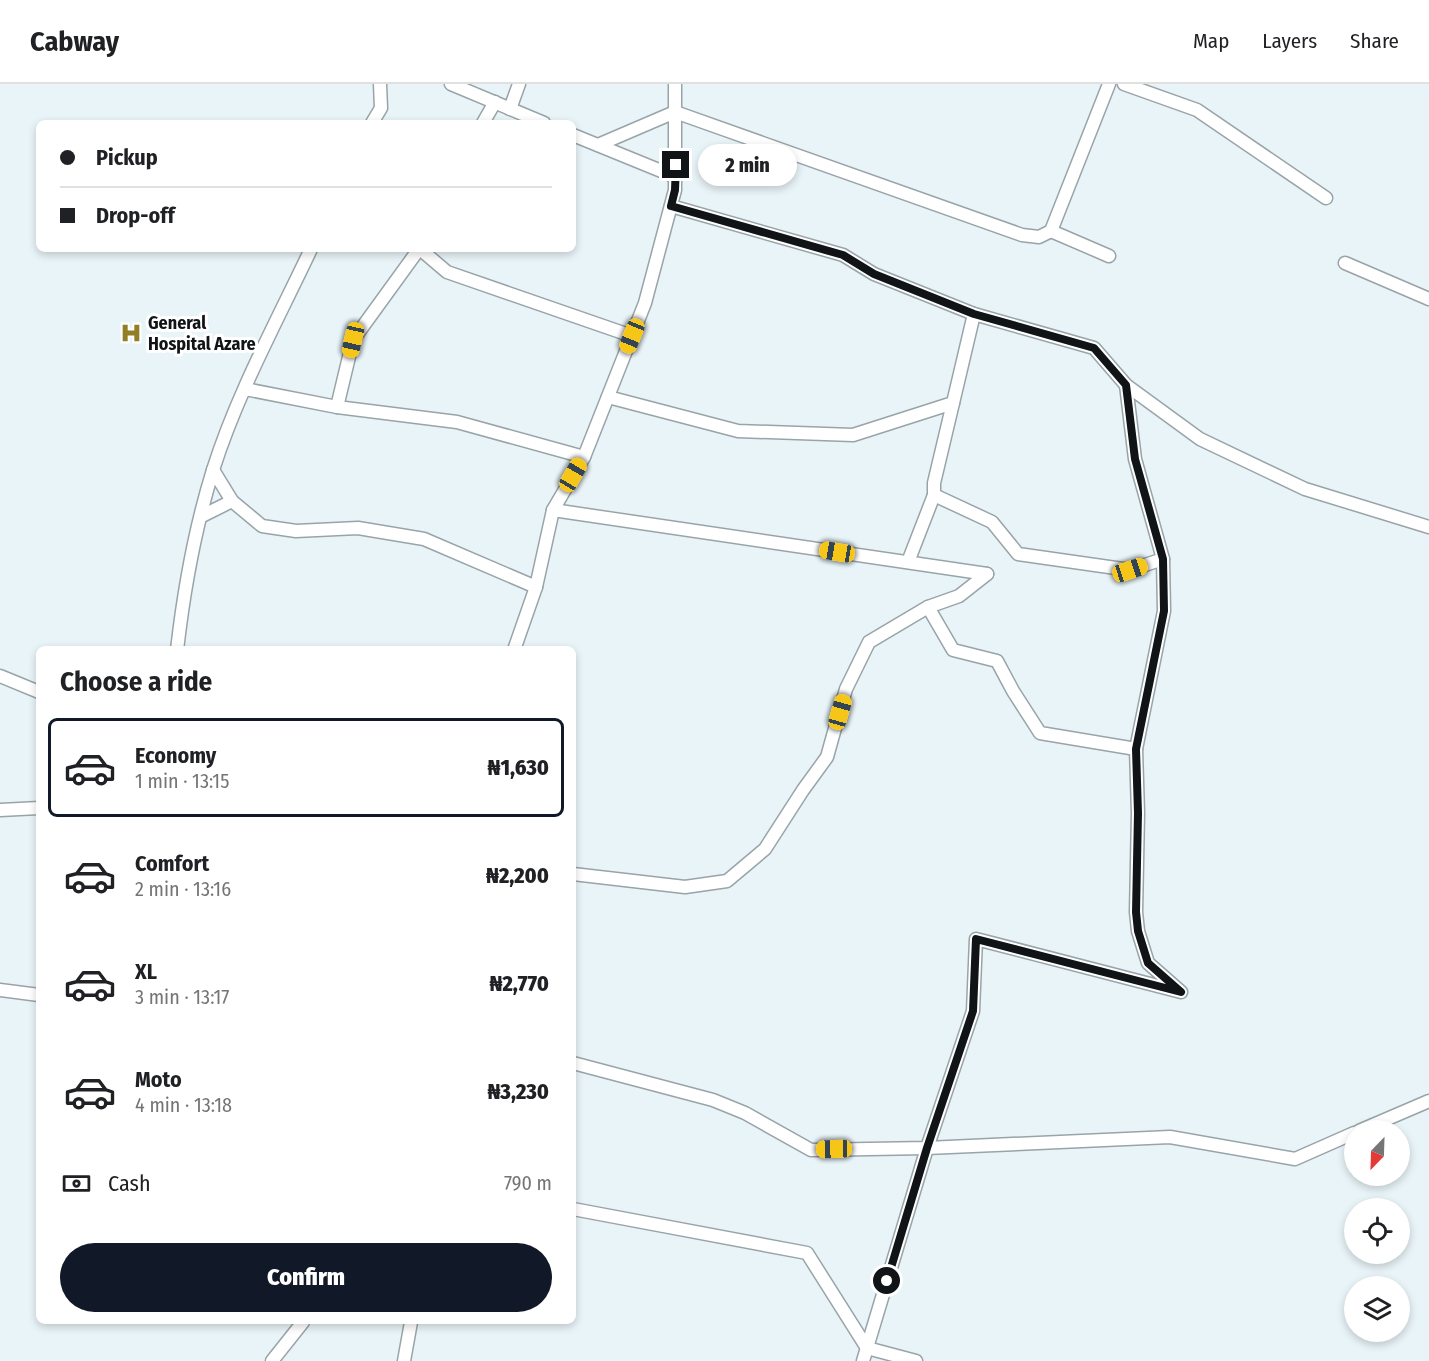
<!DOCTYPE html>
<html lang="en">
<head>
<meta charset="utf-8">
<style>
	:root { --surface:#fff; --page:#f6f6f6; --text:#202124; --muted:#757577; --line:#e0e0e0; --accent:#111827 }
	body { margin:0; font-family:"Fira Sans Condensed",sans-serif; background:var(--page); color:var(--text); height:100vh; display:flex; flex-direction:column; font-size:22px; white-space:nowrap }
	* { box-sizing:border-box; margin:0 }
	p { font-size:20px; color:var(--muted) }
	.icon { flex:none; width:33px; height:33px; fill:none; stroke:currentColor; stroke-width:2; stroke-linecap:round; stroke-linejoin:round }
	.map { position:relative; flex:1; overflow:hidden }
	.side { position:absolute; left:36px; top:562px; width:540px; height:678px; display:flex; flex-direction:column; background:var(--surface); border-radius:9px; box-shadow:0 3px 9px #0003 }
	.side>* { flex:none }
	.top-card { position:absolute; left:36px; top:36px; width:540px; height:132px; border-radius:9px; box-shadow:0 3px 9px #0003; display:grid; align-content:center; height:132px; padding:0 24px; background:var(--surface) }
	.needle { width:39px; rotate:203deg }
	.controls { position:absolute; left:1344px; top:1036px; display:grid; gap:12px }
	.controls a { display:grid; place-items:center; width:66px; height:66px; border-radius:50%; background:var(--surface); box-shadow:0 3px 9px #0003; font-size:30px }
	.end { position:absolute; width:27px; height:27px; margin:-14px; border:8px solid #101416; background:#fff; box-shadow:0 0 0 3px #fff }
	.from { border-radius:50% }
	.bubble { position:absolute; height:42px; border-radius:21px; background:var(--surface); box-shadow:0 3px 9px #0003; font-size:20px; font-weight:800; line-height:42px; text-align:center }
	.car { position:absolute; width:18px; height:36px; margin:-18px -9px; border-radius:8px; box-shadow:0 0 4px 2px #0007; background:linear-gradient(#f5c518 24%,#345 0 40%,#f5c518 0 76%,#345 0 86%,#f5c518 0) }
	.top-card b { display:flex; align-items:center; gap:21px; height:57px; font-size:22px }
	.top-card b+b { border-top:2px solid var(--line) }
	.top-card i { width:15px; height:15px; background:var(--text) }
	ul { padding:0; list-style:none }
	li { display:flex; align-items:center; gap:18px; height:99px; margin:0 12px 9px; padding:0 12px; border:3px solid transparent; border-radius:9px }
	li div { flex:1 }
	li b { display:block; font-size:22px }
	li em { font-style:normal; font-weight:800 }
	li.on { border-color:var(--accent) }
	li>.icon { width:54px; height:54px; stroke-width:1.5 }
	h2 { padding:0 24px; font-size:27px; line-height:72px }
	.pay { display:flex; align-items:center; gap:15px; height:66px; padding:0 24px; font-size:22px }
	.pay p { margin-inline-start:auto }
	.button { display:flex; gap:12px; margin-top:auto; padding:12px 24px }
	.button a { flex:1; height:69px; border-radius:36px; background:var(--accent); color:#fff; font-size:24px; font-weight:800; line-height:69px; text-align:center }
	header { display:flex; align-items:center; gap:36px; box-sizing:border-box; height:84px; padding:0 30px; background:var(--surface); border-bottom:2px solid var(--line) }
	header strong { font-size:28px }
	nav { display:flex; gap:33px; margin-inline-start:auto; font-size:21px }
	.map>svg:first-child { display:block }
	.lines { fill:none; stroke-linecap:round; stroke-linejoin:round }
	.street-casing { stroke:#99a4a8; stroke-width:15 }
	.street { stroke:#fff; stroke-width:12 }
	.route { stroke:#101416; stroke-width:8 }
	.labels { text-anchor:middle; stroke-width:6; stroke-linejoin:round; paint-order:stroke }
	.poi-label { font-size:18px; font-weight:bold; fill:#101416; stroke:#fff; text-anchor:start }
</style>
</head>
<body>
<header>
<strong>Cabway</strong>
<nav><a>Map</a><a>Layers</a><a>Share</a></nav>
</header>
<div class="map">
<svg width="1429" height="1277" viewBox="0 0 1429 1277">
	<rect width="100%" height="100%" fill="#e9f4f8"/>
	<g class="lines">
		<defs>
			<g id="street">
				<path d="M451 0 544 39"/>
				<path d="M1124 0 1197 26 1326 114"/>
				<path d="M510 25 519 0"/>
				<path d="M372 39 381 24 380 0"/>
				<path d="M483 39 495 18"/>
				<path d="M573 51 676 93"/>
				<path d="M598 61 675 28 1022 151 1039 153 1051 147 1109 0"/>
				<path d="M671 122 843 171 874 190 974 230 1094 264 1126 301 1200 355 1305 405 1429 443"/>
				<path d="M1051 147 1109 172"/>
				<path d="M420 165 447 188 632 252"/>
				<path d="M1345 179 1429 215"/>
				<path d="M1126 301 1135 375 1163 475 1164 527 1136 665"/>
				<path d="M245 305 337 323 457 338 584 373"/>
				<path d="M608 313 738 347 853 351 953 319 974 230"/>
				<path d="M337 323 353 256 419 165"/>
				<path d="M213 386 232 417 262 442 296 447 358 444 424 455 536 503"/>
				<path d="M934 411 992 438 1018 470 1130 486 1163 475"/>
				<path d="M553 426 987 490"/>
				<path d="M202 432 232 417"/>
				<path d="M908 478 934 411V399L953 319"/>
				<path d="M177 566C184 505 195 444 213 386 237 310 277 237 311 165"/>
				<path d="M514 566 536 503 553 426 584 373 645 219 675 106V0"/>
				<path d="M0 592 39 608"/>
				<path d="M0 726 39 724"/>
				<path d="M573 790 685 803 727 797 765 765 803 706 827 673 846 605 869 558 928 523 959 512 987 490"/>
				<path d="M0 906 39 911"/>
				<path d="M573 979 713 1016 745 1029 811 1066 927 1064 1170 1053 1295 1075 1354 1049"/>
				<path d="M1359 1047 1429 1017"/>
				<path d="M573 1125 807 1169 867 1264 916 1277"/>
				<path d="M272 1277 303 1238"/>
				<path d="M404 1277 411 1238"/>
				<path d="M863 1277 927 1064 973 927 976 855 1181 908 1148 879 1138 847 1136 828 1138 729 1136 665 1040 649 1013 607 997 577 953 566 928 523"/>
			</g>
		</defs>
		<!-- street casing -->
		<use href="#street" class="street-casing"/>
		<!-- street -->
		<use href="#street" class="street"/>
	</g>
	<g class="lines">
		<!-- route -->
		<path class="route" d="M676 81 675 106 671 122 843 171 874 190 974 230 1094 264 1126 301 1135 375 1163 475 1164 527 1136 665 1138 729 1136 828 1138 847 1148 879 1181 908 976 855 973 927 927 1064 887 1197"/>
	</g>
	<!-- icons -->
	<defs>
		<symbol id="hospital-bare" viewBox="-9 -9 18 18"><path d="M-5-5h3v3.5h4V-5h3V5h-3V1.5h-4V5h-3Z" fill="#927e25" stroke="#fff" stroke-width="2.5" paint-order="stroke"/></symbol>
	</defs>
	<g fill-rule="evenodd">
		<use href="#hospital-bare" x="116" y="234" width="30" height="30"/>
	</g>
	<g class="labels">
		<!-- poi labels -->
		<g class="poi-label">
			<text x="148" y="245">General<tspan x="148" dy="21">Hospital Azare</tspan></text>
		</g>
	</g>
</svg>
<div class="controls">
<a><svg class="needle" viewBox="-14 -14 28 28"><path d="M0-13l5 13h-10z" fill="#e53935"/><path d="M0 13l5-13h-10z" fill="#757577"/></svg></a>
<a><svg class="icon" aria-label="locate" viewBox="0 0 24 24"><circle cx="12" cy="12" r="6"/><path d="M12 2v4M12 18v4M2 12h4M18 12h4"/></svg></a>
<a><svg class="icon" aria-label="layers" viewBox="0 0 24 24"><path d="M12 4l9 5-9 5-9-5zM3 14l9 5 9-5"/></svg></a>
</div>
<i class="end from" style="left:887px;top:1197px"></i>
<i class="end" style="left:676px;top:81px"></i>
<div class="bubble" style="left:698px;top:60px;width:99px">2 min</div>
<i class="car" style="left:632px;top:252px;rotate:202deg"></i>
<i class="car" style="left:353px;top:256px;rotate:193deg"></i>
<i class="car" style="left:573px;top:391px;rotate:30deg"></i>
<i class="car" style="left:837px;top:468px;rotate:279deg"></i>
<i class="car" style="left:1130px;top:486px;rotate:72deg"></i>
<i class="car" style="left:840px;top:628px;rotate:16deg"></i>
<i class="car" style="left:834px;top:1065px;rotate:269deg"></i>
<div class="top-card">
<b><i class="from"></i>Pickup</b>
<b><i></i>Drop-off</b>
</div>
<section class="side">
<h2>Choose a ride</h2>
<ul>
<li class="on"><svg class="icon" aria-label="car" viewBox="0 0 24 24"><path d="M5 17H2v-5l4-1 3-4h7l3 4 3 1v5h-3M9 17h6M6 11h13"/><circle cx="7" cy="17" r="2"/><circle cx="17" cy="17" r="2"/></svg><div><b>Economy</b><p>1 min · 13:15</p></div><em>₦1,630</em></li>
<li><svg class="icon" aria-label="car" viewBox="0 0 24 24"><path d="M5 17H2v-5l4-1 3-4h7l3 4 3 1v5h-3M9 17h6M6 11h13"/><circle cx="7" cy="17" r="2"/><circle cx="17" cy="17" r="2"/></svg><div><b>Comfort</b><p>2 min · 13:16</p></div><em>₦2,200</em></li>
<li><svg class="icon" aria-label="car" viewBox="0 0 24 24"><path d="M5 17H2v-5l4-1 3-4h7l3 4 3 1v5h-3M9 17h6M6 11h13"/><circle cx="7" cy="17" r="2"/><circle cx="17" cy="17" r="2"/></svg><div><b>XL</b><p>3 min · 13:17</p></div><em>₦2,770</em></li>
<li><svg class="icon" aria-label="car" viewBox="0 0 24 24"><path d="M5 17H2v-5l4-1 3-4h7l3 4 3 1v5h-3M9 17h6M6 11h13"/><circle cx="7" cy="17" r="2"/><circle cx="17" cy="17" r="2"/></svg><div><b>Moto</b><p>4 min · 13:18</p></div><em>₦3,230</em></li>
</ul>
<div class="pay"><svg class="icon" aria-label="cash" viewBox="0 0 24 24"><path d="M3 7h18v10H3z"/><circle cx="12" cy="12" r="2"/></svg>Cash<p>790 m</p></div>
<div class="button"><a>Confirm</a></div>
</section>
</div>
</body>
</html>
